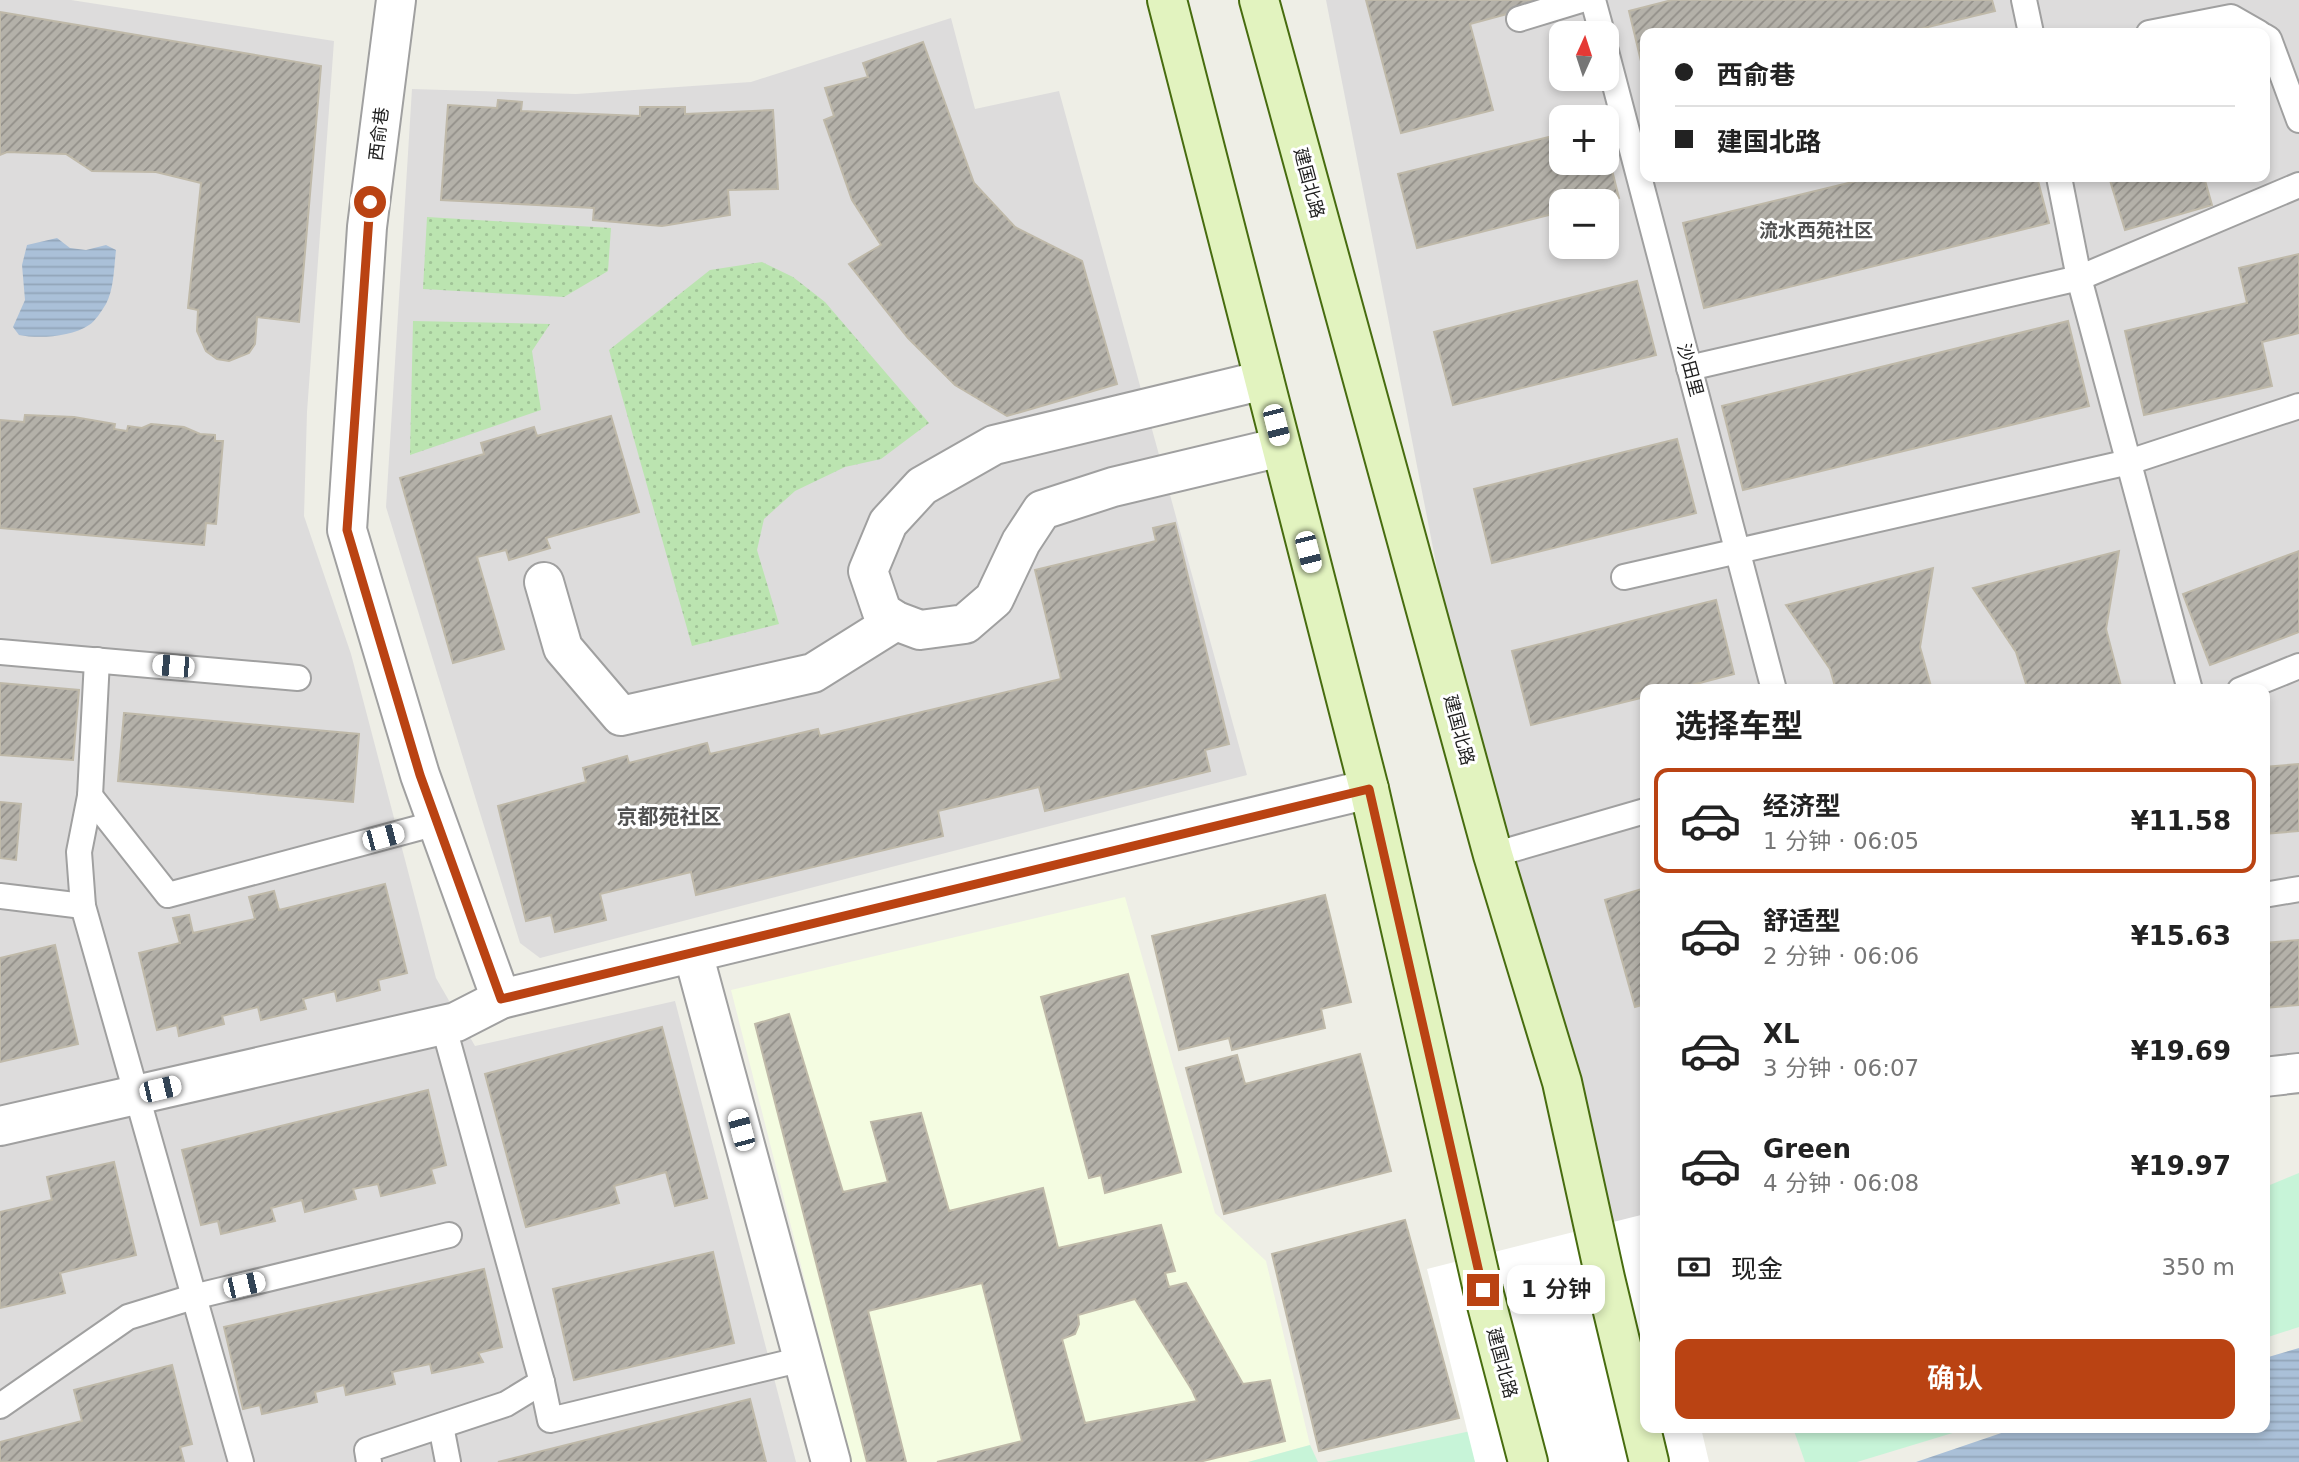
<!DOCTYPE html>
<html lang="zh">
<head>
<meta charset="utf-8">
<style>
	:root { --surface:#fff; --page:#f6f6f6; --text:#222; --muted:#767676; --line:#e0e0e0; --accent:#ba4313 }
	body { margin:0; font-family:"DejaVu Sans","Noto Sans SC",sans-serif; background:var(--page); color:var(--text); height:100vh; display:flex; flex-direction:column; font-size:26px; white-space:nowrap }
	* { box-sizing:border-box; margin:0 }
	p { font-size:23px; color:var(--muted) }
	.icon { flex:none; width:38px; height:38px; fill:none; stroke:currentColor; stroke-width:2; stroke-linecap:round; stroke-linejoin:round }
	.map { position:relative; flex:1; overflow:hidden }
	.sheet { position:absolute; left:1640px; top:684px; width:630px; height:749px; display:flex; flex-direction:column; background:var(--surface); border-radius:14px; box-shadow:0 4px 10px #0003 }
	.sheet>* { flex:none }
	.hud { position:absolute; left:1640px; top:28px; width:630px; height:154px; border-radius:14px; box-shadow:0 4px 10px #0003; display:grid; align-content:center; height:154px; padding:0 35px; background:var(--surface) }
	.needle { width:46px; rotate:3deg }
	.buttons { position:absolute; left:1549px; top:21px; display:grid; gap:14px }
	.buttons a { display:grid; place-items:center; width:70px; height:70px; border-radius:14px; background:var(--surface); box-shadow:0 4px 10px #0003; font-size:35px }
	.end { position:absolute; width:32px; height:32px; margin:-16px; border:9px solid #ba4313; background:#fff; box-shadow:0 0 0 4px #fff }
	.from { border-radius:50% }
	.bubble { position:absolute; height:49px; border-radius:14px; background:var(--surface); box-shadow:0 4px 10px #0003; font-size:23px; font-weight:600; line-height:49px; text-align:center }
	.car { position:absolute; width:21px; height:42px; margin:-21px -10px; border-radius:9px; box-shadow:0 0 5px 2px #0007; background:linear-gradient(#fff 24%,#345 0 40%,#fff 0 76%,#345 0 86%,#fff 0) }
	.hud b { display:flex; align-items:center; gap:24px; height:66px; font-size:26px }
	.hud b+b { border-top:2px solid var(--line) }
	.hud i { width:18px; height:18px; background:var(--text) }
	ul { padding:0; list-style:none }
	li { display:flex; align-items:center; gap:21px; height:105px; margin:0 14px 10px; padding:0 21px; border:4px solid transparent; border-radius:14px }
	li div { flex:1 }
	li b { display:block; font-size:26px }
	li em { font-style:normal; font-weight:600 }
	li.selected { border-color:var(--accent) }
	li>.icon { width:63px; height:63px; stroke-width:1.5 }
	h2 { padding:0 35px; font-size:32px; line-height:84px }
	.pay { display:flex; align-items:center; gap:18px; height:77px; padding:0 35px; font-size:26px }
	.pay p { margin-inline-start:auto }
	.button { display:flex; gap:14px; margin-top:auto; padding:14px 35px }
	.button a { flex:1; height:80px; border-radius:14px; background:var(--accent); color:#fff; font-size:28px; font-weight:600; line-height:80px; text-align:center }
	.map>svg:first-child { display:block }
	.residential { fill:#dddcdc; fill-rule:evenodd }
	.education { fill:#f4fce1 }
	.grass { fill:url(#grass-dots) }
	.park { fill:#c7f4d8 }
	.water { fill:url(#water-rules) }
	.pier { fill:#fff }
	.building { fill:url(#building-hatch); stroke:#bfb9a9; stroke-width:2; fill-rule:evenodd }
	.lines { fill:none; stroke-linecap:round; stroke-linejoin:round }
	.lane-casing { stroke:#a0a0a0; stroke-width:28 }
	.street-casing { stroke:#a0a0a0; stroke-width:42 }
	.secondary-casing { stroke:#476c0f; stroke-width:42 }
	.lane { stroke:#fff; stroke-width:24 }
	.street { stroke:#fff; stroke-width:38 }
	.secondary { stroke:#e2f3bf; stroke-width:38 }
	.route { stroke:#ba4313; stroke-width:9 }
	.labels { text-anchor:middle; stroke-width:6; stroke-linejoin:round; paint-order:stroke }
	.street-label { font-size:18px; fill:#1f1f1f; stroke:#fff }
	.neighbourhood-label { font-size:19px; font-weight:bold; fill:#525252; stroke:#fff }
	.quarter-label { font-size:21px; font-weight:bold; fill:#525252; stroke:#fff }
</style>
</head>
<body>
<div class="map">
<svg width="2299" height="1462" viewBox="0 0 2299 1462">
	<defs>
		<pattern id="grass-dots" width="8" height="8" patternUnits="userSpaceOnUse" patternTransform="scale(1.75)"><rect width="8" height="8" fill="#bbe4b0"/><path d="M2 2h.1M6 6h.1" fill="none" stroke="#a0c397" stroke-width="1.8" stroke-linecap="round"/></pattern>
		<pattern id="water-rules" width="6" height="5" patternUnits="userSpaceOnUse" patternTransform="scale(1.75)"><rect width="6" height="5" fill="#aac0d8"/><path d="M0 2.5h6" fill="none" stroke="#92a5b9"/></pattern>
		<pattern id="building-hatch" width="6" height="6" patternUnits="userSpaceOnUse" patternTransform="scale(1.75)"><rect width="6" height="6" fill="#b4b1a9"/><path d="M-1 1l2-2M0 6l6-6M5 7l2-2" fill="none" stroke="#928f89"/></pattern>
	</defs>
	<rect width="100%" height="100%" fill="#eeeee6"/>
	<!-- residential -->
	<g class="residential">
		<path d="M0 0H71L334 41 307 412 304 516 351 654 436 978 475 1046 675 1001 796 1462H0Z"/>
		<path d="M1326 0H2299V1073L2265 1077 2264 690H1645V1341L1493 855ZM1561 33H1606V79H1561ZM1645 33H2264V177H1645ZM1561 117H1606V163H1561ZM1561 201H1606V247H1561Z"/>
		<path d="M951 18 975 109 1059 91 1247 775 540 958 520 943 386 507 412 89 576 94 751 82Z"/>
	</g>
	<!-- education -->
	<path class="education" d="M1125 897 1215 1213 1266 1261 1310 1445 1248 1462H851L731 990Z"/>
	<!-- grass -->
	<g class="grass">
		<path d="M427 217 611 228 608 271 564 297 423 289Z"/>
		<path d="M762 262 793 277 825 302 929 423 881 459 845 467 795 491 764 519 757 550 779 624 692 646 609 350 710 270Z"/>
		<path d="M413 321 550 324 532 351 541 410 410 455Z"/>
	</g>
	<!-- park -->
	<g class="park">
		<path d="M2299 1173V1327L2265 1338V1187Z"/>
		<path d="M1645 1394V1428L1708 1462H1325Z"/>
		<path d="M1793 1428H1969L1857 1462H1805Z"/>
		<path d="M1310 1445 1318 1462H1248Z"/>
	</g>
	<!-- water -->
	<g class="water">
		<path d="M57 238 70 248 86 250 106 245 116 250C114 267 114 289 106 304 102 310 95 322 89 325 71 337 39 339 19 335L13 327 25 300 22 265 27 245Z"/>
		<path d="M2299 1348V1462H1916L2016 1428H2264L2265 1358Z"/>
	</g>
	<!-- pier -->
	<path class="pier" d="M1645 1214V1428H1701L1709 1462H1475L1427 1269Z"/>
	<!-- building -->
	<g class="building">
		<path d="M1366 0H1560L1470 24 1493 110 1401 133Z"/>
		<path d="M1672 0H1992L1995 11 1903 33H1645V78L1629 11Z"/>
		<path d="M0 12 321 66 299 322 257 317 255 344 249 353 229 361 217 359 206 351 197 331 198 310 188 308 201 183 156 172 92 171 66 154 7 152 0 155Z"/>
		<path d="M923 42 974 183 1015 227 1082 261 1117 384 1007 416 955 385 908 338 849 264 881 245 852 200 824 120 834 116 825 88 868 77 863 63Z"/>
		<path d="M498 100 522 102 521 111 640 116V107H685V114L773 110 778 189 728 190 730 215 662 226 593 220 594 208 441 200 448 105 497 108Z"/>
		<path d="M1561 134V163H1606V146L1619 198 1606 201H1561V212L1417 248 1398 174Z"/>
		<path d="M1873 177H2037L2049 223 1704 308 1683 223Z"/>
		<path d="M2109 177H2204L2212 205 2125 230Z"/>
		<path d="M2299 254V333L2262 342 2272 386 2144 415 2125 331 2247 303 2239 268Z"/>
		<path d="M1637 281 1656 355 1453 405 1434 332Z"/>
		<path d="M2068 321 2089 406 1743 490 1722 406Z"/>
		<path d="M25 415 74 417 115 424 114 429 127 431 128 426 142 428 151 424 184 427 200 434 215 435V441H223L216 524 206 523 204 545 0 528V420L24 422Z"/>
		<path d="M611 416 639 512 546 538 550 548 509 560 506 550 477 557 504 649 453 663 400 478 484 454 481 443 534 427 537 436Z"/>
		<path d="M1677 439 1696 513 1492 563 1474 489Z"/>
		<path d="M1175 523 1229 744 1205 750 1210 771 1045 811 1039 787 938 811 943 836 696 895 691 872 600 894 606 920 555 932 551 915 526 921 498 806 586 782 583 768 627 756 629 763 707 743 710 754 818 729 820 736 1061 679 1035 570 1156 541 1153 528Z"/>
		<path d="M2119 551 2106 629 2122 690H2028L2016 652 1973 588Z"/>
		<path d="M2299 551V632L2210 665 2183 594Z"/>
		<path d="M1933 568 1920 647 1932 690H1836L1830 669 1786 605Z"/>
		<path d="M1716 600 1734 674 1673 690H1645V697L1531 725 1512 651Z"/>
		<path d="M0 683 79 690 73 760 0 755Z"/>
		<path d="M124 713 359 734 353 802 118 781Z"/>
		<path d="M2299 764V831L2264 834V767Z"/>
		<path d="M0 802 21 804 16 860 0 858Z"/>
		<path d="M385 884 407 973 378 980 380 990 337 1001 335 991 303 999 306 1009 261 1020 258 1007 222 1016 224 1024 179 1036 177 1025 157 1030 139 953 180 943 173 918 189 915 193 933 255 919 249 897 274 891 279 910Z"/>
		<path d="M1645 888V1004L1635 1007 1605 900Z"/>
		<path d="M1325 895 1351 1002 1321 1009 1325 1028 1232 1050 1229 1038 1179 1050 1152 936Z"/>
		<path d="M2299 940V1005L2264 1008V943Z"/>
		<path d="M55 945 78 1044 0 1062V958Z"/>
		<path d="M1128 974 1181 1172 1105 1193 1101 1175 1089 1178 1041 997Z"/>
		<path d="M789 1014 843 1192 888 1182 871 1122 921 1113 949 1211 1043 1188 1058 1248 1161 1225 1175 1271 1165 1273 1169 1287 1186 1283 1243 1384 1270 1380 1285 1441 1199 1462H937L1022 1441 982 1283 868 1311 906 1462H867L755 1024ZM1135 1299 1192 1390 1197 1401 1085 1423 1062 1339 1075 1334 1079 1324 1078 1315Z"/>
		<path d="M662 1027 707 1198 675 1206 666 1172 614 1186 619 1203 526 1227 485 1074Z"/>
		<path d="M1360 1054 1391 1171 1224 1214 1186 1068 1237 1055 1245 1084Z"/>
		<path d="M428 1090 446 1165 431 1169 435 1183 381 1196 378 1184 353 1189 356 1199 305 1212 302 1200 271 1208 275 1221 221 1234 218 1221 201 1225 182 1150Z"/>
		<path d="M114 1162 136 1255 60 1273 65 1293 0 1308V1212L52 1200 47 1177Z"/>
		<path d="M1405 1220 1459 1418 1319 1451 1272 1254Z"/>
		<path d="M713 1252 734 1343 574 1380 553 1289Z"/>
		<path d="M484 1269 502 1347 478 1353 483 1362 432 1373 430 1364 392 1372 395 1384 346 1395 344 1385 315 1392 317 1402 262 1414 260 1405 243 1409 224 1327Z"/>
		<path d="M172 1365 192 1444 180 1447 184 1462H0V1442L82 1421 74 1390Z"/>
		<path d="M750 1399 766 1462H498Z"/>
	</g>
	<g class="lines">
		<defs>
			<g id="lane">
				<path d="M1593 0 1602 33"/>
				<path d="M2024 0 2031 33"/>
				<path d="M1519 19 1581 0"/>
				<path d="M2149 33 2231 17 2259 33"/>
				<path d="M2264 36 2269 39 2299 120"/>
				<path d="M1606 51 1774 690"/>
				<path d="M2059 177 2079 278 2190 690"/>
				<path d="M1689 368 2079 278 2299 185"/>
				<path d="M1624 577 2129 462 2299 406"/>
				<path d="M0 652 298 678"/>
				<path d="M97 660 90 796 79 852 83 906 241 1462"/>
				<path d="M2240 690 2299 666"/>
				<path d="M90 796 168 895 437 823"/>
				<path d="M1493 855 1645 811"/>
				<path d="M2264 895 2299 889"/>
				<path d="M0 896 83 906"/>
				<path d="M443 1024 542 1382 550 1420 803 1359"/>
				<path d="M0 1406 128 1317 193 1297 449 1235"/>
				<path d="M441 1426 448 1462"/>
				<path d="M369 1462 367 1450 506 1404 542 1382"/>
			</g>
			<g id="street">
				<path d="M396 0 367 227 347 530 420 775 501 999"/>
				<path d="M1264 380 994 445 922 486 888 523 868 571 882 612 896 621 920 630 965 624 994 599 1021 542 1042 510 1113 487 1281 447"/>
				<path d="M544 582 563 648 621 716 813 673 896 621"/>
				<path d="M693 953 831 1462"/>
				<path d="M2264 1077 2299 1073"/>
				<path d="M0 1126 456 1022 501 999 1369 789"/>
			</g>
			<g id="secondary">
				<path d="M1167 0 1369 789 1483 1290 1528 1462"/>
				<path d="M1259 0 1493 855 1562 1082 1605 1278 1649 1462"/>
			</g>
		</defs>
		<!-- lane casing -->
		<use href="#lane" class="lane-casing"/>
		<!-- street casing -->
		<use href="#street" class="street-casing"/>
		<!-- secondary casing -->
		<use href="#secondary" class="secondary-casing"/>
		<!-- lane -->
		<use href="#lane" class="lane"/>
		<!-- street -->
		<use href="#street" class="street"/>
		<!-- secondary -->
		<use href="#secondary" class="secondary"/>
	</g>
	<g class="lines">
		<!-- route -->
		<path class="route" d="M370 202 347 530 420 775 501 999 1369 789 1483 1290"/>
	</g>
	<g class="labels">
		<!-- street labels -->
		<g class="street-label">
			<text transform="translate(379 134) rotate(-83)" y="6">西俞巷</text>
			<text transform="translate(1309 183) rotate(75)" y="6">建国北路</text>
			<text transform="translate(1690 370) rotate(75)" y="6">沙田里</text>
			<text transform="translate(1459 730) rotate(75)" y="6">建国北路</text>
			<text transform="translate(1502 1363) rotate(75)" y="6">建国北路</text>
		</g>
		<!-- neighbourhood labels -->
		<g class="neighbourhood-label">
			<text x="1816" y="237">流水西苑社区</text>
		</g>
		<!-- quarter labels -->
		<g class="quarter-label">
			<text x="669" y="824">京都苑社区</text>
		</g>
	</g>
</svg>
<div class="buttons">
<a><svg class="needle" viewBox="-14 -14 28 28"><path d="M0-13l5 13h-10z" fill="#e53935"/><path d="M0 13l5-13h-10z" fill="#767676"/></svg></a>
<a>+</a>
<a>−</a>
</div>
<i class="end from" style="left:370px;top:202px"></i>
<i class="end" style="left:1483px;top:1290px"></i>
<div class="bubble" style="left:1507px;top:1265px;width:98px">1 分钟</div>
<i class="car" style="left:1276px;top:425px;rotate:166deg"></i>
<i class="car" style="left:1308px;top:552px;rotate:166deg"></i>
<i class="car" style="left:173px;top:666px;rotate:275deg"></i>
<i class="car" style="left:383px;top:837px;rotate:75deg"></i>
<i class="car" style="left:160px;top:1089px;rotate:77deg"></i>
<i class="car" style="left:741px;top:1130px;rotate:345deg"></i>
<i class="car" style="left:244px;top:1285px;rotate:77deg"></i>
<div class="hud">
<b><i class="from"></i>西俞巷</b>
<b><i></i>建国北路</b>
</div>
<section class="sheet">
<h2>选择车型</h2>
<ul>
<li class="selected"><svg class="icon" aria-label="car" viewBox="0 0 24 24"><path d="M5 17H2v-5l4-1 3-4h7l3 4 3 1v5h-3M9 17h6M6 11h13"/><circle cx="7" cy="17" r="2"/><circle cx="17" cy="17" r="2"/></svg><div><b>经济型</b><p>1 分钟 · 06:05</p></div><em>¥11.58</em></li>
<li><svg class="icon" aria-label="car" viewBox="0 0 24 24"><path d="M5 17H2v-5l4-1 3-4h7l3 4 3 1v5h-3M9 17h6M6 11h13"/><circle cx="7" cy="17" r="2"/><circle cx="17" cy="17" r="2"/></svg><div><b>舒适型</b><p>2 分钟 · 06:06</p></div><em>¥15.63</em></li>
<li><svg class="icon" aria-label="car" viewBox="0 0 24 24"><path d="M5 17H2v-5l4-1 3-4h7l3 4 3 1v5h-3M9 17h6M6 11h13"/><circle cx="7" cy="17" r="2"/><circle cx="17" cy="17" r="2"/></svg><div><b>XL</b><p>3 分钟 · 06:07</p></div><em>¥19.69</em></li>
<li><svg class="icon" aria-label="car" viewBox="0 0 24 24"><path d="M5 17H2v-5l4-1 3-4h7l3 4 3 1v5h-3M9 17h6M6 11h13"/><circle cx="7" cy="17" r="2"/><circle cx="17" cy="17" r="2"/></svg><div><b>Green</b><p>4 分钟 · 06:08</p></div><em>¥19.97</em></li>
</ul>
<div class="pay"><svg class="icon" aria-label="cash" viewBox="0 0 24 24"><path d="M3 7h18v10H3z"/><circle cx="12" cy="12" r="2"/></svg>现金<p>350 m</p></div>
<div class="button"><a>确认</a></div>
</section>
</div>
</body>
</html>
